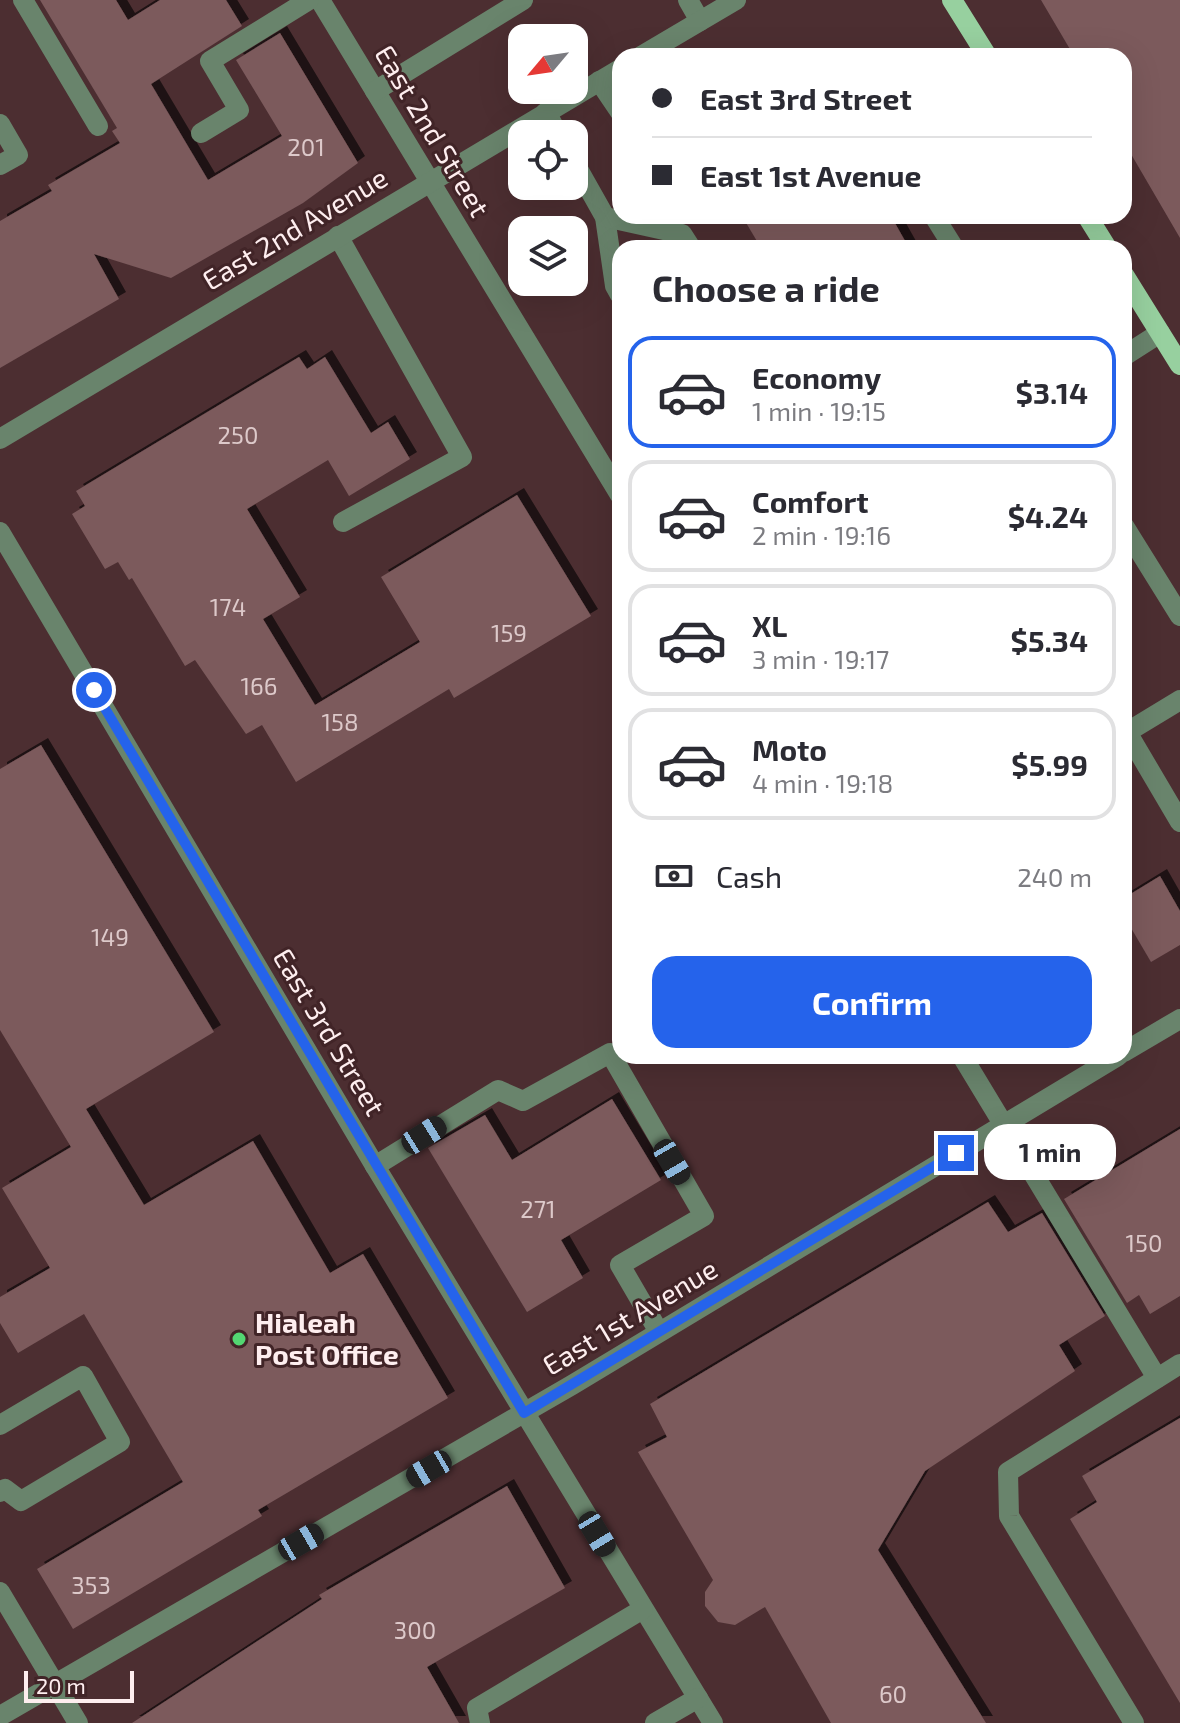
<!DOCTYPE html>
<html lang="en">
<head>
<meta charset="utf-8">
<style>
	:root { --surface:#fff; --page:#f2f2f3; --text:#2b2b33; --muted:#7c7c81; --line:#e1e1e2; --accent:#2563eb }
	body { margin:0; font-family:"Exo 2",sans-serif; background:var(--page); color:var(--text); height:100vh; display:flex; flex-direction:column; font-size:30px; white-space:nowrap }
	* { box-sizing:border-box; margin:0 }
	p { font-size:26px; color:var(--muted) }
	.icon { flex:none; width:44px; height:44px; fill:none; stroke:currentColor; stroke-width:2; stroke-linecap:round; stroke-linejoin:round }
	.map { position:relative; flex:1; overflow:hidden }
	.side { position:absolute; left:612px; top:240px; width:520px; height:824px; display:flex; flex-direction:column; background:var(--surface); border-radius:24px; box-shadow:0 8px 32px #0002 }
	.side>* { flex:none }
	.hud { position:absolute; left:612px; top:48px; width:520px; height:176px; border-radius:24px; box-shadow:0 8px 32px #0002; display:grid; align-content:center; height:176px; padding:0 40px; background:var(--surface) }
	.needle { width:52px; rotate:241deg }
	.tools { position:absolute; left:508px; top:24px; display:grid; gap:16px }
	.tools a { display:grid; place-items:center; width:80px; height:80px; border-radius:16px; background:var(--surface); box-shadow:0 8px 32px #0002; font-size:40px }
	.scale { position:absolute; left:24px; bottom:20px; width:110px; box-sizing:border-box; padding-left:8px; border:4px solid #feeeef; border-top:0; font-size:22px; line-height:28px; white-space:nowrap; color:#feeeef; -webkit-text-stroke:6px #412427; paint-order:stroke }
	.end { position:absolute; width:36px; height:36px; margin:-18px; border:10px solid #2563eb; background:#fff; box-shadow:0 0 0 4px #fff }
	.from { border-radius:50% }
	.bubble { position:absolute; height:56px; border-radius:24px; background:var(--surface); box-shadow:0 8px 32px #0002; font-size:26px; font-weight:700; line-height:56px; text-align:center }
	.car { position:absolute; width:24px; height:48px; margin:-24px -12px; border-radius:10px; box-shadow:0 0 6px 2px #0007; background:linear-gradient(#222 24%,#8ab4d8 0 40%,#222 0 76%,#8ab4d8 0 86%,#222 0) }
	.hud b { display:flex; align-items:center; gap:28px; height:76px; font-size:30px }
	.hud b+b { border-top:2px solid var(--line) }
	.hud i { width:20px; height:20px; background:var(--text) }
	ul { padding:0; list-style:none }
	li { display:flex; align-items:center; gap:24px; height:112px; margin:0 16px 12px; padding:0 24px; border:4px solid var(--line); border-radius:24px }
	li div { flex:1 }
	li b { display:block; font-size:30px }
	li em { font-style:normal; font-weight:700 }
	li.selected { border-color:var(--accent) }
	li>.icon { width:72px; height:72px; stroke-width:1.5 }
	h2 { padding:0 40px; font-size:36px; line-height:96px }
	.pay { display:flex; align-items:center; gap:20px; height:88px; padding:0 40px; font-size:30px }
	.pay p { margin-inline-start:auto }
	.button { display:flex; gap:16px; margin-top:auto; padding:16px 40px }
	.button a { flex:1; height:92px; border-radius:24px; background:var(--accent); color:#fff; font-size:32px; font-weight:700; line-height:92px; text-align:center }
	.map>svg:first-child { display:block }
	.building { fill:#7b5a5c; filter:url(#shadow) }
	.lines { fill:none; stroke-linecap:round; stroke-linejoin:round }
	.minor { stroke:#69846c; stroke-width:20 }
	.major { stroke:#97d09f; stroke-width:20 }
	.route { stroke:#2563eb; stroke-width:10 }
	.poi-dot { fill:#53d672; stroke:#412427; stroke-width:3 }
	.labels { text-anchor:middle; stroke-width:6; stroke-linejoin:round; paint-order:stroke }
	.number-label { font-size:24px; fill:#ddc9ca }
	.street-label { font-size:28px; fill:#feeeef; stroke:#412427 }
	.poi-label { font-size:28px; font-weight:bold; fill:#feeeef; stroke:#412427; text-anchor:start }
</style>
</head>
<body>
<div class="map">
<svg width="1180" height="1723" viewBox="0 0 1180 1723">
	<defs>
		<filter id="shadow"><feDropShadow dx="7" dy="-7" stdDeviation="0" flood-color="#0009"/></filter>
	</defs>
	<rect width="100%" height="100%" fill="#4c2e31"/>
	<!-- building -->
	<g class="building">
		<path d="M40 0H116L128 20 160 0H226L242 26 151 84 208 180 282 136 236 60 280 33 358 163 303 203 171 278 94 254 119 299 0 368V221L52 191 48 185 120 143 112 131 117 128Z"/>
		<path d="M1041 0H1180V238L1124 142V56H1074Z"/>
		<path d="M742 216H891L909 248H761Z"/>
		<path d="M299 357 307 369 325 357 371 433 388 422 410 459 349 496 328 460 247 509 300 597 263 619 315 705 420 642 381 577 517 495 591 616 454 698 449 689 296 782 262 725 246 734 195 660 185 666 132 578 129 580 118 562 105 569 72 514 85 506 76 491Z"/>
		<path d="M41 745 214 1032 86 1109 144 1205 253 1141 330 1273 363 1254 448 1398 258 1510 262 1516 73 1629 37 1569 183 1482 84 1314 18 1353 0 1323V1297L50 1268 2 1188 71 1147 0 1030V769Z"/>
		<path d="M1160 876 1180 911V945L1151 962 1124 916V898Z"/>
		<path d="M612 1099 661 1180 561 1240 583 1278 527 1312 428 1148 485 1115 512 1160Z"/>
		<path d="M1180 1129V1296L1150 1314 1139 1295 1127 1303 1064 1199Z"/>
		<path d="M988 1202 1008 1232 1042 1213 1105 1316 1059 1345 1075 1371 925 1471 878 1550 986 1723H831L765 1607 735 1625 718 1622 705 1606V1592L713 1580 638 1452 667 1437 650 1404Z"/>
		<path d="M1180 1418V1703L1070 1519 1097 1502 1082 1476Z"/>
		<path d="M507 1486 565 1588 427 1667 459 1723H132L322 1599 319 1595Z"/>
	</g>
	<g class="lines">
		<!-- minor -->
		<g class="minor">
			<path d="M23 0 98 126"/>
			<path d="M320 0 620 495"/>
			<path d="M688 0 700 21"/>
			<path d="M641 56 736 0"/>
			<path d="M599 81 620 112"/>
			<path d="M375 91 523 0"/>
			<path d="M546 112 558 134"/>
			<path d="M0 124 18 155 0 165"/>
			<path d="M201 133 239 110 210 61 309 0"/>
			<path d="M574 162 605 217 615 286 620 295"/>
			<path d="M934 216 954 248"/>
			<path d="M605 217 682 234 691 248"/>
			<path d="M338 236 462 457 343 522"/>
			<path d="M1124 356 1160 333"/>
			<path d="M0 439 620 69"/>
			<path d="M1124 526 1180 616"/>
			<path d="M0 532 375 1166 713 1723"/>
			<path d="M1127 732 1180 822"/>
			<path d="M1124 734 1180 700"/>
			<path d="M1124 1052 1180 1019"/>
			<path d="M962 1056 1157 1378"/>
			<path d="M375 1166 498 1090 523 1101 610 1053 704 1216 620 1265 659 1332"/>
			<path d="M0 1425 83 1376 120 1442 21 1501 5 1489 0 1492"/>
			<path d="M0 1592 78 1723"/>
			<path d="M0 1716 572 1385 1118 1056"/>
			<path d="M480 1723 477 1708 643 1609"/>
			<path d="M655 1723 698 1698"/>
			<path d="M1134 1723 1009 1516 1008 1472 1180 1364"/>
		</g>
		<!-- major -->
		<g class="major">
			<path d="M952 0 987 56"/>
			<path d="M1087 216 1107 248"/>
			<path d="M1124 275 1180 365"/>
		</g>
	</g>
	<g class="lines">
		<!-- route -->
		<path class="route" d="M94 690 524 1413 956 1153"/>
	</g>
	<!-- markers -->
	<circle class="poi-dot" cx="239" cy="1339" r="8"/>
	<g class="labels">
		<!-- number labels -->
		<g class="number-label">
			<text x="306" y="156">201</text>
			<text x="238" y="444">250</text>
			<text x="228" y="616">174</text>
			<text x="509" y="642">159</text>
			<text x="259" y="695">166</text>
			<text x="340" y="731">158</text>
			<text x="110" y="946">149</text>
			<text x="538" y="1218">271</text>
			<text x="1144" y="1252">150</text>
			<text x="91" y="1594">353</text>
			<text x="415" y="1639">300</text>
			<text x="893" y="1703">60</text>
		</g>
		<!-- street labels -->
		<g class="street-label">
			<text transform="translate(432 131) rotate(59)" y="10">East 2nd Street</text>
			<text transform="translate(295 229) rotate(-31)" y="10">East 2nd Avenue</text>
			<text transform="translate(329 1032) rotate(59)" y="10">East 3rd Street</text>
			<text transform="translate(630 1317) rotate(-31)" y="10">East 1st Avenue</text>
		</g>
		<!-- poi labels -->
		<g class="poi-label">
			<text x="255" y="1333">Hialeah<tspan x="255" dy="32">Post Office</tspan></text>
		</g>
	</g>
</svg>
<div class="tools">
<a><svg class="needle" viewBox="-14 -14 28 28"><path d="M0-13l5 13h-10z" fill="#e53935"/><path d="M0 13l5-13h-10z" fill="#7c7c81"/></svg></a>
<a><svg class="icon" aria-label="locate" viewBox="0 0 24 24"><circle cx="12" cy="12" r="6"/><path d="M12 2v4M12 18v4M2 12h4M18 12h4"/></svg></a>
<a><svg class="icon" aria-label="layers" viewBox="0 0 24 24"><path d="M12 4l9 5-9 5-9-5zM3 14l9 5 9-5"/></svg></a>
</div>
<div class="scale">20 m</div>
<i class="end from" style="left:94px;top:690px"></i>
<i class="end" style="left:956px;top:1153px"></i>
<div class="bubble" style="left:984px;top:1124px;width:132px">1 min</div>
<i class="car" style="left:424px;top:1135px;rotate:58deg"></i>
<i class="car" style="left:672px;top:1162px;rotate:150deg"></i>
<i class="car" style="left:429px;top:1469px;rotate:240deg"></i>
<i class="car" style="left:597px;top:1534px;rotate:149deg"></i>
<i class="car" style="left:301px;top:1542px;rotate:60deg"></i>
<div class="hud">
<b><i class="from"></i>East 3rd Street</b>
<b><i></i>East 1st Avenue</b>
</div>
<section class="side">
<h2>Choose a ride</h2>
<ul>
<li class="selected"><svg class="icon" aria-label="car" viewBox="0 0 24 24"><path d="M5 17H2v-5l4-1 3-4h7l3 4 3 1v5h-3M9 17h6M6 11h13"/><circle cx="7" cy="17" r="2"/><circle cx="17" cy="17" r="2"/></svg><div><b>Economy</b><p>1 min · 19:15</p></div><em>$3.14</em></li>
<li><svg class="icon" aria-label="car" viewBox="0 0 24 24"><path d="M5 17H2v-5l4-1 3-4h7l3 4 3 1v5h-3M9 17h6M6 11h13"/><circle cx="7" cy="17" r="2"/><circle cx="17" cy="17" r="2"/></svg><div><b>Comfort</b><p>2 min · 19:16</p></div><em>$4.24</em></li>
<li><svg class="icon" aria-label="car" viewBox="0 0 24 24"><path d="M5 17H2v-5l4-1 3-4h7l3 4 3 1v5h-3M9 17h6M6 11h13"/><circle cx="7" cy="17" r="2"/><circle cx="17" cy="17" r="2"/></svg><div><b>XL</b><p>3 min · 19:17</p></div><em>$5.34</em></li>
<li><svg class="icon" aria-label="car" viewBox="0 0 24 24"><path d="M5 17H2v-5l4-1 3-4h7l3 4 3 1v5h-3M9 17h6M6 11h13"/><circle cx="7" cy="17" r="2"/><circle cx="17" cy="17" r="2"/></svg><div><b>Moto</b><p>4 min · 19:18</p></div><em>$5.99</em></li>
</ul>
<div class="pay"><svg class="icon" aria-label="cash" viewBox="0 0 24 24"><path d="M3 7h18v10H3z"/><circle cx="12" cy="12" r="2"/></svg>Cash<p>240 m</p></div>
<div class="button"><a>Confirm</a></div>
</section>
</div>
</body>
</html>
